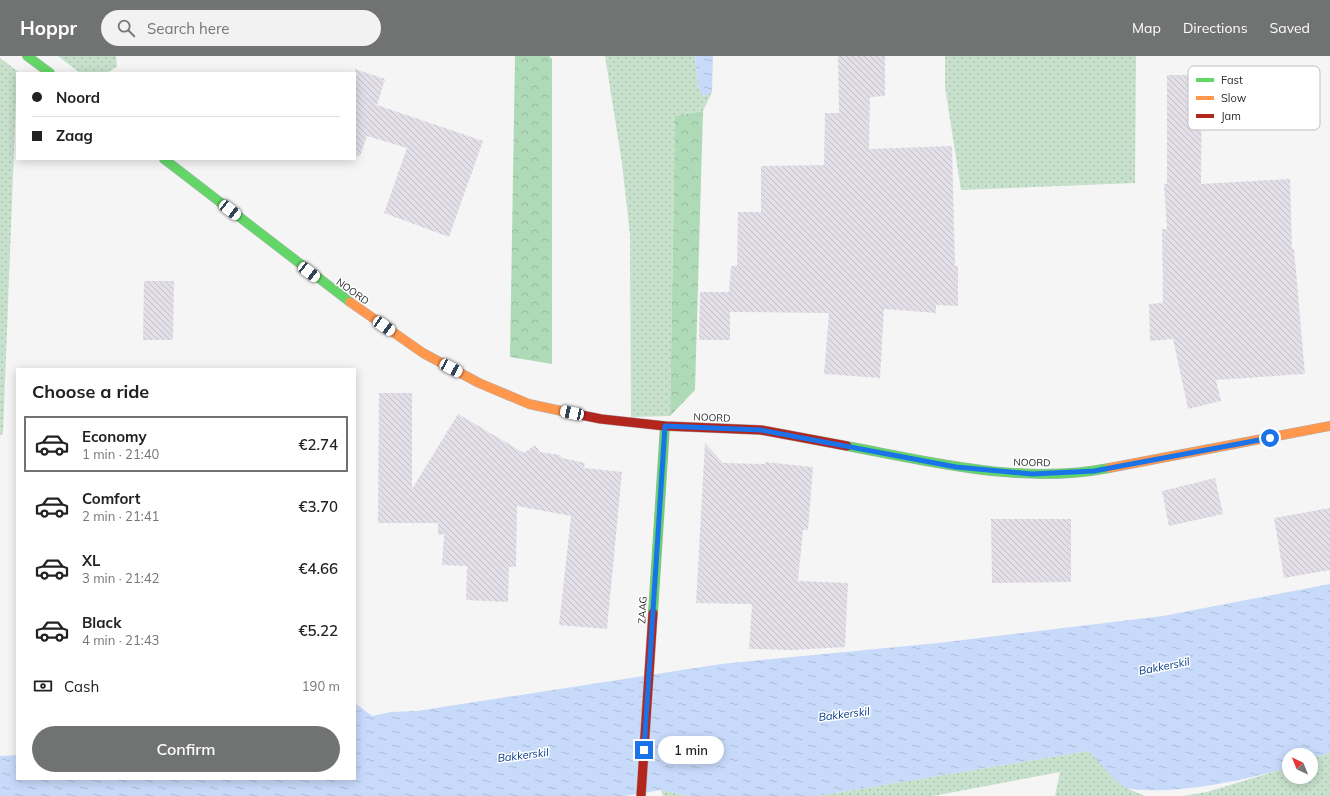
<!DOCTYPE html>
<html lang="en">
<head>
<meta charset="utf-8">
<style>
	:root { --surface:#fff; --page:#f2f2f2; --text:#222; --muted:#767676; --line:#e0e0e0; --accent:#717272 }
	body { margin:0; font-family:Mulish,sans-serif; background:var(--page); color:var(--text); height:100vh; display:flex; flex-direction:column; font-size:15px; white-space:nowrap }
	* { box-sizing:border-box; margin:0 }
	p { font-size:13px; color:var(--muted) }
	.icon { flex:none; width:22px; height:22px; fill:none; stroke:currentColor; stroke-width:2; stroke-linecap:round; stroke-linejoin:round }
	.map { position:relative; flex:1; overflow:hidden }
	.panel { position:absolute; left:16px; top:312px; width:340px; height:412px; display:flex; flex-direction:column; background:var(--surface); border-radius:0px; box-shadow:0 2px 10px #0003 }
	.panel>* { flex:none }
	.hud { position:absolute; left:16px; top:16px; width:340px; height:88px; border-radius:0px; box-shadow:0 2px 10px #0003; display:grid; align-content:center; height:88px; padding:0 16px; background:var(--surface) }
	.needle { width:26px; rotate:317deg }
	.tools { position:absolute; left:1282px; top:692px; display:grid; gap:8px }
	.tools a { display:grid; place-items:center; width:36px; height:36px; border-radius:50%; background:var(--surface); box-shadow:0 2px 10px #0003; font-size:20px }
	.end { position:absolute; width:18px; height:18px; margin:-9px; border:5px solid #1a73e8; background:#fff; box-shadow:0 0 0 2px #fff }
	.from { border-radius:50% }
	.bubble { position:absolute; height:28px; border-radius:14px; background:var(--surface); box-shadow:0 2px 10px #0003; font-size:13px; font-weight:600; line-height:28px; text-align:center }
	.car { position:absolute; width:12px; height:24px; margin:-12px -6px; border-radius:5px; box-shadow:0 0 3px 1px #0007; background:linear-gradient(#fff 24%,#345 0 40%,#fff 0 76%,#345 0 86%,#fff 0) }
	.hud b { display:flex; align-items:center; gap:14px; height:38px; font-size:15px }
	.hud b+b { border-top:1px solid var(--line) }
	.hud i { width:10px; height:10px; background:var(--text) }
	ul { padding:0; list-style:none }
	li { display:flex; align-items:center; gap:12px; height:56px; margin:0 8px 6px; padding:0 8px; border:2px solid transparent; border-radius:0px }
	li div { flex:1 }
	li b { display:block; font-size:15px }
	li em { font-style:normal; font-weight:600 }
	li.on { border-color:var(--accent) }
	li>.icon { width:36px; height:36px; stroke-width:1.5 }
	h2 { padding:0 16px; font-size:18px; line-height:48px }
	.pay { display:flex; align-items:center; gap:10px; height:44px; padding:0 16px; font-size:15px }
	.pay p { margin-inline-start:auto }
	.primary-button { display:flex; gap:8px; margin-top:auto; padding:8px 16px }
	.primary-button a { flex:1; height:46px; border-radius:24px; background:var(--accent); color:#fff; font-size:16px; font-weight:600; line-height:46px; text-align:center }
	header { display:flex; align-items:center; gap:24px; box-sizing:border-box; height:56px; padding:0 20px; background:var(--accent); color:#fff }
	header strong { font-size:19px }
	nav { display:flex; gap:22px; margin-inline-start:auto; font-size:14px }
	.search { width:280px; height:36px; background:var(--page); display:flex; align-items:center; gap:10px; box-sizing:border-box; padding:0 14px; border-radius:22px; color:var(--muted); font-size:15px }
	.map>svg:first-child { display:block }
	.grass { fill:url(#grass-dots) }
	.forest { fill:url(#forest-crowns) }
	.water { fill:url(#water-ripples) }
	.building { fill:url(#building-back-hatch) }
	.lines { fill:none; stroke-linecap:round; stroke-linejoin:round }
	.fast-casing { stroke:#afafb0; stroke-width:10 }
	.slow-casing { stroke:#afafb0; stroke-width:10 }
	.jam-casing { stroke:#afafb0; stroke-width:10 }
	.fast { stroke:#63d668; stroke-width:9 }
	.slow { stroke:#ff974d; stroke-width:9 }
	.jam { stroke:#b3261e; stroke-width:9 }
	.route { stroke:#1a73e8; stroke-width:5 }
	.labels { text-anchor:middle; stroke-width:3; stroke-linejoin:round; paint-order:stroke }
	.street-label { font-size:10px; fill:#2a2b2b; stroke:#fff }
	.water-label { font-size:11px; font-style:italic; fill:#02398c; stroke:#fff }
	.key { fill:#fff; stroke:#bfbfbf; stroke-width:1 }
	.key-label { font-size:11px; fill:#2a2b2b }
</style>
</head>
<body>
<header>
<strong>Hoppr</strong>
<div class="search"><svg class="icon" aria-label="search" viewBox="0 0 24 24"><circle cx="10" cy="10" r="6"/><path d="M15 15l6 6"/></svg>Search here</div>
<nav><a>Map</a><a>Directions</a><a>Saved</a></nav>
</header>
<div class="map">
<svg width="1330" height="740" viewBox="0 0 1330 740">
	<defs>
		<pattern id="grass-dots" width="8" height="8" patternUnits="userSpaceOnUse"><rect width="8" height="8" fill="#c7e1cc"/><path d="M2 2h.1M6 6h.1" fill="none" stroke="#abc1af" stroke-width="1.8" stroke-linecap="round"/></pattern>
		<pattern id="forest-crowns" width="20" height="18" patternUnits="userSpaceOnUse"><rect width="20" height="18" fill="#afdab8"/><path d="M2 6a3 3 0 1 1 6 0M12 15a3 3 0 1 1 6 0" fill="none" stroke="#97bb9e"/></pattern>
		<pattern id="water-ripples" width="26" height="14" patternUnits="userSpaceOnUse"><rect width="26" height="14" fill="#c7dafa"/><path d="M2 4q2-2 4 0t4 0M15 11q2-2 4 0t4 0" fill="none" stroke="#abbbd6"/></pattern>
		<pattern id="building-back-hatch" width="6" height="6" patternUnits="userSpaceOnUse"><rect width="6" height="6" fill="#e3dfe8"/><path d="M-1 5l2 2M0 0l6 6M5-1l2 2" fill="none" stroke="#c3c0c7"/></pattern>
	</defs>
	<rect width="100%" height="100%" fill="#f5f5f5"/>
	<!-- grass -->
	<g class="grass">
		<path d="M58 0H116L117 11 106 17H80Z"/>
		<path d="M605 0H695L698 31 703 40 712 36 703 55 675 60 670 360 631 361 630 179 622 107Z"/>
		<path d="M945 0H1136L1135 127 961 134 945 31Z"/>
		<path d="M0 2 20 17H17L3 377 0 380Z"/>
		<path d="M1088 695 1124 731 1145 740H1055L1060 716 933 740H817Z"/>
		<path d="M1330 697V740H1183L1207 736 1289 711V721H1311V703Z"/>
		<path d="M661 734 689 740H663Z"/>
	</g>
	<!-- forest -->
	<g class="forest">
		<path d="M515 0H549L552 3V308L510 301Z"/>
		<path d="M703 55 695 334 670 360 675 60Z"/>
	</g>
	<!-- water -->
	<g class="water">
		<path d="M695 0H713L712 36 703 40 698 31Z"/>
		<path d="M1330 528V697L1311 703V699H1289V711C1244 725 1169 740 1125 732 1115 726 1098 704 1088 695L817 740H689L661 734 625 740H0V700L17 699V723H355V647L372 660 391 656 417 655 721 608 938 587 1163 560Z"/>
	</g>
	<!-- building -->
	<g class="building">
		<path d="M838 0H885V40L870 41 869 93 952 90 955 210H958V250L936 249V257L884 253 880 322 824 318 829 257 730 256V284H699L700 236H729L731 210H737L738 156H761V110L824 109 825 57H839Z"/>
		<path d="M355 13 385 23 377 49 483 85 449 181 384 157 407 92 367 80 360 100 355 99Z"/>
		<path d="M1167 19H1202L1201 128 1290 123 1292 193H1294L1305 318 1216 324 1221 345 1188 353 1173 283 1150 285 1149 248 1163 247 1162 173H1167L1164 128H1167Z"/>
		<path d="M144 225H174L173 284H143Z"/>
		<path d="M379 337H412V433L458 358 524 397 535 389 540 396 560 399 562 402 585 407 584 412 622 416 607 573 559 569 571 460 517 450 516 511H509L508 546 466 544 467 510 442 509 444 478 438 479V467H378Z"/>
		<path d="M705 387 723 407 765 408V406L813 411 808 474H803L798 525 848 527 845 591 792 594 749 593 752 548 696 547Z"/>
		<path d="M1215 422 1223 458 1169 470 1162 435Z"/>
		<path d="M1330 452V514L1284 522 1274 462Z"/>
		<path d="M991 463H1071V526L992 527Z"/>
	</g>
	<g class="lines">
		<defs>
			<g id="fast">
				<path d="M27 0 50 17"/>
				<path d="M164 103 350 246"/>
				<path d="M847 390C932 406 1022 429 1109 412"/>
				<path d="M653 557 665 370"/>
			</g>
			<g id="slow">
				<path d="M350 246 423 297 479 327 529 348 571 357"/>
				<path d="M1109 412 1330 370"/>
			</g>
			<g id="jam">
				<path d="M571 357 601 363 665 370 761 374 847 390"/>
				<path d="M641 740 653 557"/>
			</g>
		</defs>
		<!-- fast casing -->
		<use href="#fast" class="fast-casing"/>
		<!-- slow casing -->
		<use href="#slow" class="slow-casing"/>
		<!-- jam casing -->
		<use href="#jam" class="jam-casing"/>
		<!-- fast -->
		<use href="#fast" class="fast"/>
		<!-- slow -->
		<use href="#slow" class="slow"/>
		<!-- jam -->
		<use href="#jam" class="jam"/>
	</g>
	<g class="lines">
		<!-- route -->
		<path class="route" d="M644 694 665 370 761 374 956 411 1032 418 1094 415 1270 382"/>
	</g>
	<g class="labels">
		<!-- street labels -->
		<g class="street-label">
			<text transform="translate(353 235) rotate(35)" y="4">NOORD</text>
			<text transform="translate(712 361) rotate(2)" y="4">NOORD</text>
			<text transform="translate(1032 406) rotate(1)" y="4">NOORD</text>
			<text transform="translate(642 554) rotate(-87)" y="4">ZAAG</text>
		</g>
		<!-- water labels -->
		<g class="water-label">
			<text transform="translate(1164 610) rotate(-11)" y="4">Bakkerskil</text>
			<text transform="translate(844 658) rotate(-7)" y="4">Bakkerskil</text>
			<text transform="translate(523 699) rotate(-7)" y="4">Bakkerskil</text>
		</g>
	</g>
	<!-- legend -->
	<rect x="1188" y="10" width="132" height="64" rx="6" class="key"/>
	<rect x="1196" y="22" width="18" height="4" fill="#63d668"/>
	<rect x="1196" y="40" width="18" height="4" fill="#ff974d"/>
	<rect x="1196" y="58" width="18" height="4" fill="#b3261e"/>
	<g class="key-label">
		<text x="1221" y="28">Fast</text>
		<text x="1221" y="46">Slow</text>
		<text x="1221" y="64">Jam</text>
	</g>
</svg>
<div class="tools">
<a><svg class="needle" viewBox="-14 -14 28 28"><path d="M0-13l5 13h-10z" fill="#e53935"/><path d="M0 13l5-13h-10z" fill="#767676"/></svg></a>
</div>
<i class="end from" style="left:1270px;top:382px"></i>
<i class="end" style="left:644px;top:694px"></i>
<div class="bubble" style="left:658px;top:680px;width:66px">1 min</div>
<i class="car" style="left:230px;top:154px;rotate:128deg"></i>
<i class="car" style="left:309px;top:216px;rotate:128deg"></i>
<i class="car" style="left:384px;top:270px;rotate:125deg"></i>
<i class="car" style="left:451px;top:312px;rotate:118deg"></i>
<i class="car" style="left:572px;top:357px;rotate:282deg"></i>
<div class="hud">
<b><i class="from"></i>Noord</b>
<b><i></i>Zaag</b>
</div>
<section class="panel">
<h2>Choose a ride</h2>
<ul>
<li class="on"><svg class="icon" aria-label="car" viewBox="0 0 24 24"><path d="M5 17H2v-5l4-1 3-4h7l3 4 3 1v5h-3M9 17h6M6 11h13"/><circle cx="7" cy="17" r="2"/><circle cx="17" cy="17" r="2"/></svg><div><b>Economy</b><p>1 min · 21:40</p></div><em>€2.74</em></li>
<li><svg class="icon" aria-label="car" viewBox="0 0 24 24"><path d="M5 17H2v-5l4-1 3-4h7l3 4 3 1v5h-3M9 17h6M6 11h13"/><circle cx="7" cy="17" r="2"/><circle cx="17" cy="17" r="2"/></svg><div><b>Comfort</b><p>2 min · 21:41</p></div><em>€3.70</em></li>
<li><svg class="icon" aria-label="car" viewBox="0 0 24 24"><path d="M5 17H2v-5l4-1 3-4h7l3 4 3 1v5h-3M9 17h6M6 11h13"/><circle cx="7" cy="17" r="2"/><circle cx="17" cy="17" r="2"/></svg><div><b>XL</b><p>3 min · 21:42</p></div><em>€4.66</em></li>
<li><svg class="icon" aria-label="car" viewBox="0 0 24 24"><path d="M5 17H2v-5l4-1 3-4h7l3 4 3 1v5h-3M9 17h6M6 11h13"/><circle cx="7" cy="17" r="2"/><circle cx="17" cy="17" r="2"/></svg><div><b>Black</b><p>4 min · 21:43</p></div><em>€5.22</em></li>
</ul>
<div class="pay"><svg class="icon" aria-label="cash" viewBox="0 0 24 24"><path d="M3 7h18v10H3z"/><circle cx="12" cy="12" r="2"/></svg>Cash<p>190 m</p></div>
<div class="primary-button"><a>Confirm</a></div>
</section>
</div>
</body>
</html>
